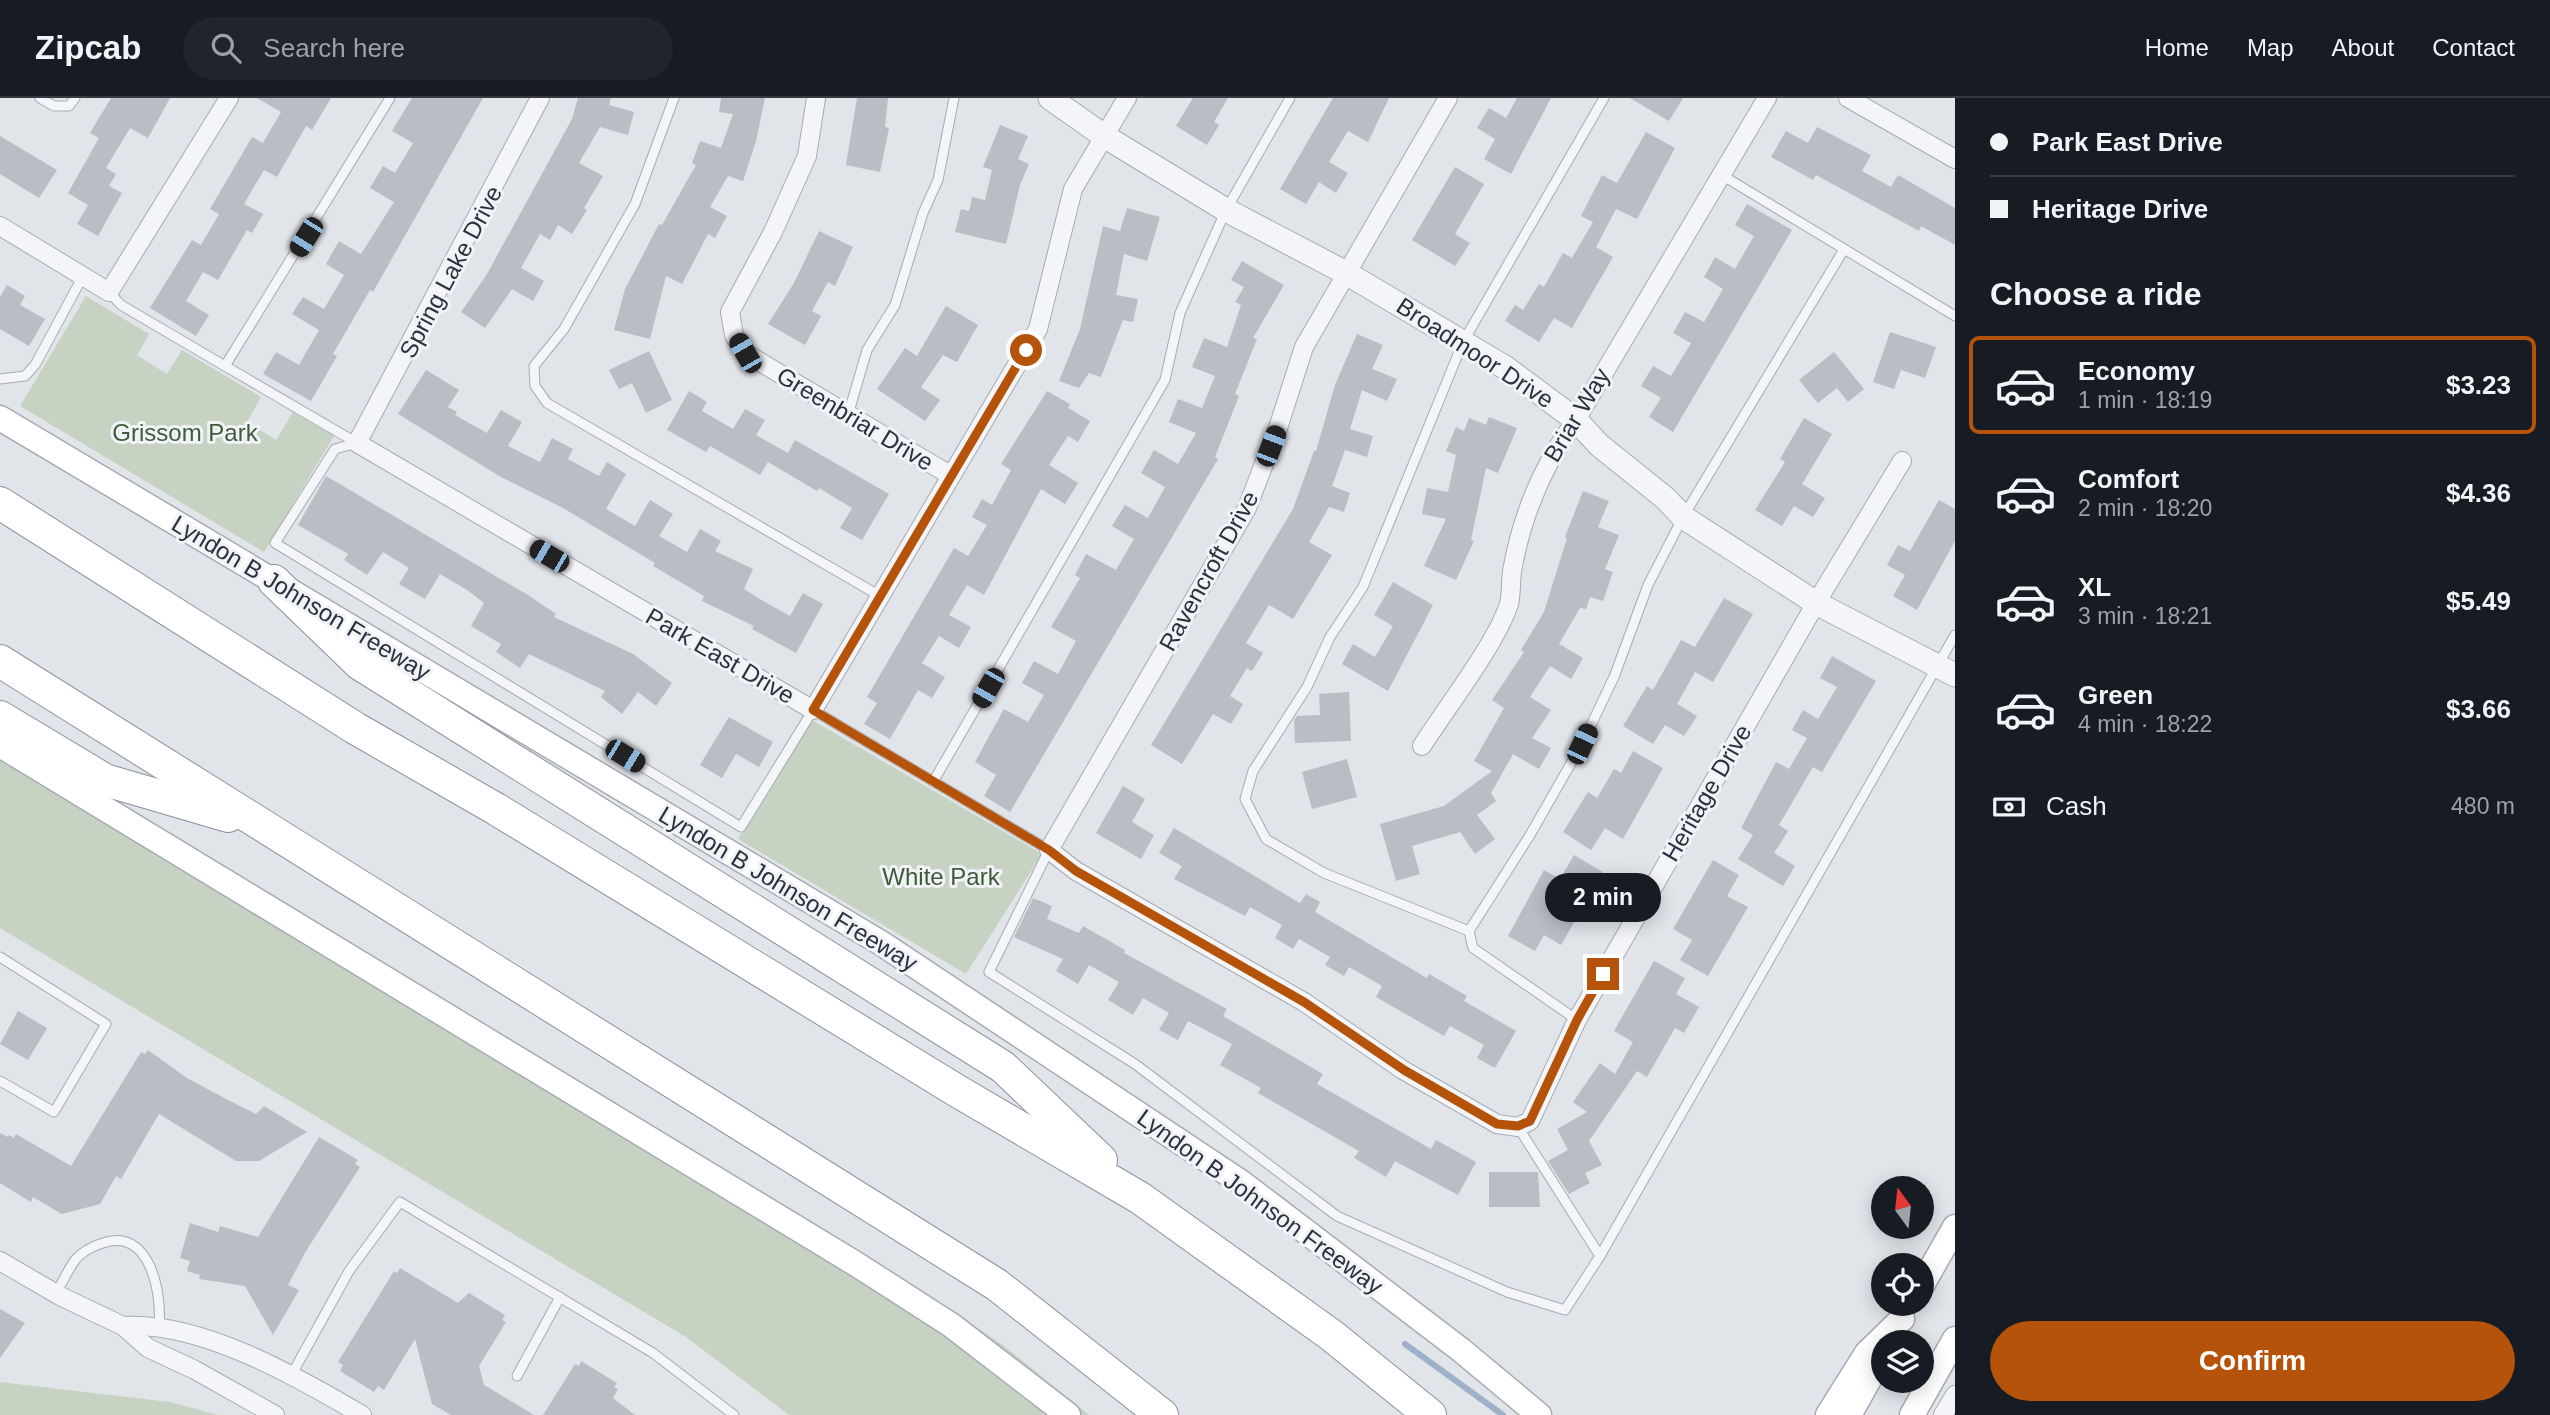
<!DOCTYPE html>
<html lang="en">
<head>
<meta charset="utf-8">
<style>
	:root { --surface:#171b24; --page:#20242c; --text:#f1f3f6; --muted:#9ea1a6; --line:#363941; --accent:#b45309 }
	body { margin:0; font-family:Arial,sans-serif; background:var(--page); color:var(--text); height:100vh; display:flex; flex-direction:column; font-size:26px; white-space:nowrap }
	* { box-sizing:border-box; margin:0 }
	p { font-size:23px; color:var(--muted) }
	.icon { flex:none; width:38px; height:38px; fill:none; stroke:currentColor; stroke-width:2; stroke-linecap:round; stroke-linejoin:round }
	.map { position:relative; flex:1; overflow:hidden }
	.panel { display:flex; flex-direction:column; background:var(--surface); width:595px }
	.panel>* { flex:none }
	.top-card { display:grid; align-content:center; height:154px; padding:0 35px; background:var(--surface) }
	.needle { width:46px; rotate:345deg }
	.fabs { position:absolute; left:1871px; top:1078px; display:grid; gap:14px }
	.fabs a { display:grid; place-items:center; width:63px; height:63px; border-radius:50%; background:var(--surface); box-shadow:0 4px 18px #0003; font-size:35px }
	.end { position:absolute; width:32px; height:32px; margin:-16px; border:9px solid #b45309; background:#fff; box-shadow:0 0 0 4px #fff }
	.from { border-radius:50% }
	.bubble { position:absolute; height:49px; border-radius:24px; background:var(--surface); box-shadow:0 4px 18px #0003; font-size:23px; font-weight:800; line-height:49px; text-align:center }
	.car { position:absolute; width:21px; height:42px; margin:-21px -10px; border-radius:9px; box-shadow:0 0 5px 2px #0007; background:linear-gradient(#222 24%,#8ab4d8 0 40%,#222 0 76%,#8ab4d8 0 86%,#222 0) }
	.top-card b { display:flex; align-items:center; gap:24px; height:66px; font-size:26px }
	.top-card b+b { border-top:2px solid var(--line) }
	.top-card i { width:18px; height:18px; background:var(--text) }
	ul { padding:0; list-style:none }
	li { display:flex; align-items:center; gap:21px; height:98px; margin:0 14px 10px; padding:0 21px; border:4px solid transparent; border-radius:10px }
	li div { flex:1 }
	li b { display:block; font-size:26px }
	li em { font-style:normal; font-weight:800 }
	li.active { border-color:var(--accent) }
	li>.icon { width:63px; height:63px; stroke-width:1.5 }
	h2 { padding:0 35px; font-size:32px; line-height:84px }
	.pay { display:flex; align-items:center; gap:18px; height:77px; padding:0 35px; font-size:26px }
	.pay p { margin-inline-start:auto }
	.primary-button { display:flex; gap:14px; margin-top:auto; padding:14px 35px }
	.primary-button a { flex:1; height:80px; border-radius:42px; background:var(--accent); color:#fff; font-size:28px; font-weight:800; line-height:80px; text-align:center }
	header { display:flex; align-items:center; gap:42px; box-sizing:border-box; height:98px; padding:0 35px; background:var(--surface); border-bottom:2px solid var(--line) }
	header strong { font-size:33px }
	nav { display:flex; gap:38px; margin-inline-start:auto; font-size:24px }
	.search { width:490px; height:63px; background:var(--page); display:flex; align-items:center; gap:18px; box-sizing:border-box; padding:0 24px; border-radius:38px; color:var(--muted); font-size:26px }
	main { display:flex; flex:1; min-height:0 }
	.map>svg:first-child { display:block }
	.green { fill:#c6d3c2 }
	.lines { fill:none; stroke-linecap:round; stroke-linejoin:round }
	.stream { stroke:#9db1c8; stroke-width:6 }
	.building { fill:#b8bdc6 }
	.service-casing { stroke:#a6abb3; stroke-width:11 }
	.minor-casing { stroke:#a6abb3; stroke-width:20 }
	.tertiary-casing { stroke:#a6abb3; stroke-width:25 }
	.secondary-casing { stroke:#a6abb3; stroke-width:27 }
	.motorway-casing { stroke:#89919f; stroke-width:34 }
	.service { stroke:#f4f5f8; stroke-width:9 }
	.minor { stroke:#f4f5f8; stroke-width:18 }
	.tertiary { stroke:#f4f5f8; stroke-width:23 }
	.secondary { stroke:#fff; stroke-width:24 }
	.motorway { stroke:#fff; stroke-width:32 }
	.route { stroke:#b45309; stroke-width:9 }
	.labels { text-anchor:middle; stroke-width:6; stroke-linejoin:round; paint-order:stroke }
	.street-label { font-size:24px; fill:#2a3140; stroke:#f1f3f7 }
	.park-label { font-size:24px; fill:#3d5c38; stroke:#f1f3f7 }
</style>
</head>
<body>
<header>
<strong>Zipcab</strong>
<div class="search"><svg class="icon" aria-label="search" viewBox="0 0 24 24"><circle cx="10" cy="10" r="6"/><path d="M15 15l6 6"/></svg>Search here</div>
<nav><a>Home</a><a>Map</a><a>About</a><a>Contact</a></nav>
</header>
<main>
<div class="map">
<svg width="1955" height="1317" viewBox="0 0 1955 1317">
	<rect width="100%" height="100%" fill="#e1e4e9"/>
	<!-- green -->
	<g class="green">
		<path d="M86 198 149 236 137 257 167 276 182 252 261 299 247 324 276 342 293 314 334 338 264 454 20 308Z"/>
		<path d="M812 622 1042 756 966 876 738 741Z"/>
		<path d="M0 644 914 1188 1003 1247 1089 1317H789L686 1239 0 830Z"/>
		<path d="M0 1284 170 1304 218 1317H0Z"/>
	</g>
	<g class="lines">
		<!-- stream -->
		<path class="stream" d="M1405 1246 1503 1317"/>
	</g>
	<!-- building -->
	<g class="building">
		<path d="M111 0H170L148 40 130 30 106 70 116 76 109 88 122 95 98 138 77 126 88 107 68 95 99 40 90 35Z"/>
		<path d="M257 0H331L312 32 306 28 277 79 264 72 244 106 263 116 252 135 247 132 218 182 203 174 186 203 209 217 196 238 150 210 192 142 201 147 219 116 210 111 252 39 263 45 281 14Z"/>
		<path d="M412 0H483L373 194 370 192 333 256 337 258 311 303 263 276 276 254 299 267 319 232 292 216 303 199 324 211 344 177 326 166 339 143 361 156 394 104 370 90 383 68 395 75 413 45 392 33Z"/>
		<path d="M578 0H611L609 7 634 14 628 37 600 29 579 65 603 78 584 110 587 112 572 136 558 127 550 142 540 136 521 170 544 183 533 203 512 191 485 230 461 214 487 176 572 21Z"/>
		<path d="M721 0H765L756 43 743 83 728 78 710 109 727 118 715 140 708 136 682 186 666 178 650 241 614 232 625 191 659 126 662 127 696 67 692 65 700 43 721 50 733 16 719 14Z"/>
		<path d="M857 0H888L885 29 889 30 880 74 846 67Z"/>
		<path d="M1193 0H1228L1214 24 1219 27 1207 47 1176 28Z"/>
		<path d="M1333 0H1389L1368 44 1348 33 1329 64 1348 75 1336 95 1319 84 1306 106 1280 91Z"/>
		<path d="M1517 0H1551L1511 76 1484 61 1495 41 1477 30 1489 10 1506 20Z"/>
		<path d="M1630 0H1683L1669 23Z"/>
		<path d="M1000 27 1028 38 1018 61 1029 66 1020 87 1006 146 955 134 961 111 969 113 972 99 985 102 992 72 983 69Z"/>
		<path d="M1817 29 1871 57 1862 73 1891 89 1898 77 1955 110V147L1921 128 1919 133 1816 77 1813 82 1771 59 1786 33 1808 45Z"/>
		<path d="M1646 34 1675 50 1637 121 1616 111 1596 149 1613 159 1572 230 1554 220 1539 244 1505 223 1515 207 1523 212 1539 186 1544 189 1563 155 1572 160 1593 124 1581 118 1602 77 1617 85Z"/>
		<path d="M0 38 57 72 39 100 0 76Z"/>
		<path d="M1455 69 1484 86 1455 136 1470 145 1455 168 1412 142Z"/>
		<path d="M1747 106 1792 132 1673 334 1649 319 1661 300 1641 288 1653 268 1671 278 1691 245 1673 235 1685 214 1704 224 1723 191 1704 179 1715 159 1735 171 1754 138 1735 127Z"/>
		<path d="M1127 110 1160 119 1147 163 1124 156 1116 197 1138 201 1133 224 1123 222 1101 279 1089 275 1079 290 1059 283 1080 231 1103 128 1120 133Z"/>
		<path d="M819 133 853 149 835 188 828 184 812 213 821 218 805 247 768 226 794 185Z"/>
		<path d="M1242 163 1284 187 1253 240 1257 241 1235 296 1239 298 1215 359 1218 361 1010 714 984 698 996 677 975 664 1004 611 1028 624 1044 597 1022 585 1034 563 1058 576 1076 543 1051 529 1080 480 1075 477 1086 456 1116 472 1134 441 1112 428 1125 407 1148 420 1165 389 1141 375 1154 352 1178 366 1196 335 1169 324 1178 301 1202 310 1215 278 1192 269 1204 240 1227 249 1241 207 1235 204 1244 189 1231 182Z"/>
		<path d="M7 187 25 198 20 207 45 221 29 248 0 231V199Z"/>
		<path d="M946 208 978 227 957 264 943 257 921 289 940 302 925 323 877 291 905 250 917 258Z"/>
		<path d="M1890 234 1936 249 1925 280 1901 272 1894 291 1873 284Z"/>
		<path d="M1357 236 1383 247 1372 271 1397 281 1387 303 1362 292 1350 331 1373 338 1367 359 1345 352 1332 388 1350 395 1344 414 1329 409 1309 444 1332 457 1293 521 1269 507 1246 545 1263 555 1252 573 1247 570 1230 598 1243 606 1231 626 1213 616 1182 666 1151 647 1293 411 1314 353H1316L1335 287Z"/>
		<path d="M649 253 672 302 646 315 632 285 619 291 609 272Z"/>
		<path d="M1834 254 1864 291 1848 304 1837 290 1818 305 1799 282Z"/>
		<path d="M426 272 459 292 448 309 457 314 455 317 487 335 501 312 522 324 508 348 540 364 552 340 573 351 568 361 599 378 607 364 626 376 606 411 635 428 650 402 673 416 659 438 687 454 700 431 721 443 715 453 753 471 744 491 758 500 790 518 803 495 823 506 796 555 752 531 754 528 702 503 704 498 653 468 655 465 563 410 501 379 398 316Z"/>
		<path d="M689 293 707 304 702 313 733 331 745 311 765 322 756 337 788 355 795 342 889 396 862 442 840 430 852 410 819 390 817 393 768 364 760 377 710 348 706 354 667 332Z"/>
		<path d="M1047 293 1070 306 1068 310 1090 323 1078 344 1068 338 1049 367 1078 385 1065 406 1041 391 984 497 967 487 949 517 971 529 959 550 939 538 922 565 945 579 932 600 918 592 890 641 864 626 877 605 867 599 954 450 968 458 987 427 972 419 982 401 992 407 1011 372 1001 366Z"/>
		<path d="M1489 319 1517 330 1498 375 1486 370 1471 442 1474 443 1456 482 1424 468 1446 421 1422 416 1427 390 1448 394 1456 357 1446 353 1456 329 1464 333 1469 320 1486 327Z"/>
		<path d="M1804 320 1832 336 1802 386 1825 400 1813 419 1794 408 1782 428 1755 412 1785 364 1780 361Z"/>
		<path d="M326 378 528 497 556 516 554 519 633 556 672 585 656 608 638 594 622 616 601 599 605 593 529 556 520 570 496 554 501 546 471 528 484 505 467 492 440 476 425 501 399 486 409 470 383 454 367 477 344 462 348 456 298 427Z"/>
		<path d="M1583 393 1609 403 1598 429 1619 437 1605 471 1613 474 1603 503 1590 499 1586 511 1580 510 1559 546 1583 560 1571 581 1550 568 1530 599 1551 612 1532 640 1551 650 1539 671 1513 656 1491 695 1496 703 1477 717 1495 741 1475 756 1460 734 1412 748 1420 776 1396 783 1380 726 1444 708 1492 673 1474 663 1504 610 1492 602 1524 554 1521 552 1544 514 1567 440 1565 439Z"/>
		<path d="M1939 402 1955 411V443L1917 512 1893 498 1905 477 1887 467 1898 447 1910 453Z"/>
		<path d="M1393 484 1433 507 1388 593 1342 566 1353 546 1375 559 1393 528 1374 517Z"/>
		<path d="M1724 500 1753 516 1713 584 1695 574 1677 606 1697 618 1684 638 1665 627 1653 646 1623 628 1647 588 1653 592 1681 542 1695 549Z"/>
		<path d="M1832 558 1876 583 1822 674 1813 669 1779 727 1788 733 1774 755 1795 768 1783 788 1738 761 1753 737 1741 730 1776 664 1789 671 1807 640 1792 632 1803 612 1818 621 1837 589 1820 580Z"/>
		<path d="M1349 594 1351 643 1295 645 1294 622 1297 618 1320 617 1319 596Z"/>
		<path d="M729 619 773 644 759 669 736 656 722 680 700 667Z"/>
		<path d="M1633 653 1663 670 1623 741 1605 730 1591 752 1563 734 1588 694 1597 700 1614 671 1621 675Z"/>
		<path d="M1347 661 1357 699 1312 711 1302 674Z"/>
		<path d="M1123 688 1145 701 1132 724 1154 737 1141 761 1096 735Z"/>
		<path d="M1174 730 1300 805 1306 796 1320 804 1315 814 1427 880 1429 876 1467 898 1464 903 1516 933 1495 970 1477 960 1484 947 1450 928 1444 938 1376 899 1382 888 1349 869 1344 878 1325 867 1330 859 1299 841 1293 851 1275 840 1282 827 1250 809 1245 818 1174 781 1182 768 1159 755Z"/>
		<path d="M1574 757 1603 774 1561 847 1544 837 1535 853 1508 838 1544 772 1560 781Z"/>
		<path d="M1713 762 1739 777 1727 798 1748 809 1708 878 1680 862 1692 842 1673 831Z"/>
		<path d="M1033 800 1052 808 1047 821 1079 835 1083 828 1125 852 1124 855 1227 911 1223 918 1323 976 1317 986 1431 1051 1436 1042 1476 1064 1458 1097 1395 1063 1386 1079 1354 1060 1359 1053 1258 995 1261 990 1220 967 1232 946 1188 923 1178 942 1159 932 1169 915 1143 900 1133 917 1108 902 1119 884 1089 867 1078 886 1056 873 1063 861 1014 839Z"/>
		<path d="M1654 863 1685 880 1676 896 1699 909 1684 935 1675 930 1647 979 1637 973 1589 1043 1602 1067 1585 1075 1590 1085 1569 1096 1548 1063 1568 1052 1557 1031 1587 1014 1573 1004 1600 965 1615 976 1633 944 1614 933Z"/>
		<path d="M18 913 47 930 28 962 0 946Z"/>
		<path d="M148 952 187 980 226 1001 256 1016 264 1008 307 1034 259 1063H236L159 1016 121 1081 116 1078 100 1106 62 1116 33 1099 31 1104 0 1085V1035L8 1039 9 1037 14 1040 16 1036 71 1068 141 954 145 956Z"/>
		<path d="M319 1039 358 1062 355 1066 360 1069 306 1153 288 1187 299 1192 273 1237 245 1188 199 1181 200 1177 187 1173 190 1163 180 1160 190 1125 218 1134 220 1128 258 1139Z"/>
		<path d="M1489 1074H1538L1540 1109H1489Z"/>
		<path d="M400 1170 458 1205 469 1195 505 1217 502 1222 506 1224 479 1268 484 1287 534 1317H451L432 1306 415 1241 384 1292 378 1288 374 1294 340 1273 343 1267 338 1264 394 1173 397 1175Z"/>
		<path d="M0 1211 25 1225 0 1260Z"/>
		<path d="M581 1263 617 1285 614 1289 618 1291 613 1300 635 1317H543L575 1266 579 1268Z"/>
	</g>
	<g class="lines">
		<defs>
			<g id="service">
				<path d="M40 0 54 8H69L75 0"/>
				<path d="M674 0 635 106 564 231 534 268 535 288 547 305 880 498"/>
				<path d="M1720 76 1955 218"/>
				<path d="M109 194 121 207 225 268 390 0"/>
				<path d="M225 268 357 345"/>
				<path d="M0 281 25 278 35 267 83 178"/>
				<path d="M848 317 867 252 895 207 923 115 938 82 954 0"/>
				<path d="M357 345 335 351 275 445 741 729 813 612 1049 752 989 874 1135 966 1337 1118 1507 1194 1565 1212 1600 1158 1955 537"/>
				<path d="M933 684 1165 282 1180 215 1226 112 1290 0"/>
				<path d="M1469 833 1324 775 1266 741 1245 701 1253 673 1307 589 1330 539 1363 489 1463 244 1604 0"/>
				<path d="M0 859 106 926 54 1014 0 983"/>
				<path d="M1577 922 1473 850 1469 833 1530 737 1582 646 1614 579 1648 487 1683 419 1843 153"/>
				<path d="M1518 1029 1600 1158"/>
				<path d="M56 1195C62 1185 68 1172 75 1162 82 1154 93 1148 103 1145 150 1129 162 1195 159 1228"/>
				<path d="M292 1276 349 1173 400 1104 653 1255 734 1317"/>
				<path d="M517 1278 560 1199"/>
			</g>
			<g id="minor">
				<path d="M540 0 357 345 813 612 1038 231 1073 91 1127 0"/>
				<path d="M816 0 807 58 773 134 730 214 734 237 745 255 950 377"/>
				<path d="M1448 0 1304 249 1279 327 1247 410 1049 752 1076 773 1304 904 1403 972 1497 1026 1518 1029 1530 1023 1577 922 1816 505 1902 363"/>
				<path d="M1848 0 1955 61"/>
				<path d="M0 128 109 194 229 0"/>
				<path d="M1422 648C1446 610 1496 546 1509 506 1512 494 1510 480 1513 468 1523 415 1544 365 1576 322L1767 0"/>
				<path d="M0 1163 60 1198 123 1228 148 1250 195 1272 275 1317"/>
				<path d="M123 1228C200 1223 296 1278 362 1317"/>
				<path d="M1943 1317 1955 1297"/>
			</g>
			<path id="tertiary" d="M1050 0 1104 38 1226 112 1348 176 1506 270 1576 322 1599 347 1665 400 1683 419 1816 505 1955 577"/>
			<g id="secondary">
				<path d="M0 320 881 845 1242 1085 1461 1252 1539 1317"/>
				<path d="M0 647 856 1166 951 1227 1068 1317"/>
				<path d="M1922 1187 1955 1129"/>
				<path d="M1828 1317 1867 1255 1902 1221"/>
				<path d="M1849 1317 1876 1269"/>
				<path d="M1912 1317 1955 1241"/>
			</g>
			<g id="motorway">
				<path d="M0 405 355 630 496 711 959 994 1140 1100 1331 1237 1430 1317"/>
				<path d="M274 483 360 566 1003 969 1101 1062"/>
				<path d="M0 563 997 1187 1162 1317"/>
				<path d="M0 619 105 682 228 718"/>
			</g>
		</defs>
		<!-- service casing -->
		<use href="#service" class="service-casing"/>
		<!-- minor casing -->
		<use href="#minor" class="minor-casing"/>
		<!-- tertiary casing -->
		<use href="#tertiary" class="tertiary-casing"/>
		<!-- secondary casing -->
		<use href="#secondary" class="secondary-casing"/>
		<!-- motorway casing -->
		<use href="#motorway" class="motorway-casing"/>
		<!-- service -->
		<use href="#service" class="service"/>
		<!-- minor -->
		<use href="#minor" class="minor"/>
		<!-- tertiary -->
		<use href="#tertiary" class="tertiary"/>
		<!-- secondary -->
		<use href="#secondary" class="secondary"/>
		<!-- motorway -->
		<use href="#motorway" class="motorway"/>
	</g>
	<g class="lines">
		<!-- route -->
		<path class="route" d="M1026 252 813 612 1049 752 1076 773 1304 904 1404 972 1497 1026 1518 1028 1530 1023 1577 922 1603 876"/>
	</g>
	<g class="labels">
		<!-- street labels -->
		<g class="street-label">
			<text transform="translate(451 174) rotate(-62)" y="8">Spring Lake Drive</text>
			<text transform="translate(1475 255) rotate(33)" y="8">Broadmoor Drive</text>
			<text transform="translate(1577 317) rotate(-59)" y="8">Briar Way</text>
			<text transform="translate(855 321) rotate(31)" y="8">Greenbriar Drive</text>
			<text transform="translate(1209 473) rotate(-61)" y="8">Ravencroft Drive</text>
			<text transform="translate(301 500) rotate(31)" y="8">Lyndon B Johnson Freeway</text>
			<text transform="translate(720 558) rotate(30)" y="8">Park East Drive</text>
			<text transform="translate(1707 695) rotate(-60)" y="8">Heritage Drive</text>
			<text transform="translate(788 791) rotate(31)" y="8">Lyndon B Johnson Freeway</text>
			<text transform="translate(1260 1104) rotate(36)" y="8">Lyndon B Johnson Freeway</text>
		</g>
		<!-- park labels -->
		<g class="park-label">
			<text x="185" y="343">Grissom Park</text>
			<text x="941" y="787">White Park</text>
		</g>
	</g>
</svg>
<div class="fabs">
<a><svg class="needle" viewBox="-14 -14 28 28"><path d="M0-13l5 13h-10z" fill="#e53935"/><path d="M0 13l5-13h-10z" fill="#9ea1a6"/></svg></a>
<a><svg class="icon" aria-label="locate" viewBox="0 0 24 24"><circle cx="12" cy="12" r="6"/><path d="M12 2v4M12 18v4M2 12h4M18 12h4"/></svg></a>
<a><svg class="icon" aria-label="layers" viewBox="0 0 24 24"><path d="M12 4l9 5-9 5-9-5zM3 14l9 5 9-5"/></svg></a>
</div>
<i class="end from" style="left:1026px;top:252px"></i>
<i class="end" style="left:1603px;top:876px"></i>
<div class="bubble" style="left:1545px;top:775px;width:116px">2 min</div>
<i class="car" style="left:306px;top:139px;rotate:212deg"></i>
<i class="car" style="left:745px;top:255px;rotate:330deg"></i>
<i class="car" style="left:1271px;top:348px;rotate:21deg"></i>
<i class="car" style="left:549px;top:458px;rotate:300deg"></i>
<i class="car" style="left:988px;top:590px;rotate:210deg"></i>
<i class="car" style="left:1582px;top:646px;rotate:25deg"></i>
<i class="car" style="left:625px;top:658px;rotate:121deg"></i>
</div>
<section class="panel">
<div class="top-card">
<b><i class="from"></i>Park East Drive</b>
<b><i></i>Heritage Drive</b>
</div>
<h2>Choose a ride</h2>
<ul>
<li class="active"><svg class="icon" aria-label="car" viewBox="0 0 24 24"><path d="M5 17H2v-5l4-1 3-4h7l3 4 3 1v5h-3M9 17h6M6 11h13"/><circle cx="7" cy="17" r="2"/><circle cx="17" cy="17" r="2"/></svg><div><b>Economy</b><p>1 min · 18:19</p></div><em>$3.23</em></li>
<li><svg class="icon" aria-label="car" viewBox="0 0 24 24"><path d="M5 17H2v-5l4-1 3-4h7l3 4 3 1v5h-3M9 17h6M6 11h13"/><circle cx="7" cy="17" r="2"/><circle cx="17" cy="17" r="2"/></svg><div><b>Comfort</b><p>2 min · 18:20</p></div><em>$4.36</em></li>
<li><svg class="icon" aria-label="car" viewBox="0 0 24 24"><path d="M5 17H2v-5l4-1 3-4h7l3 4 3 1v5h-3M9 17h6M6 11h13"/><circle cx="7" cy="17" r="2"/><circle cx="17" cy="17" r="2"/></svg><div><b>XL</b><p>3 min · 18:21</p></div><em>$5.49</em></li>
<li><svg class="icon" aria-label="car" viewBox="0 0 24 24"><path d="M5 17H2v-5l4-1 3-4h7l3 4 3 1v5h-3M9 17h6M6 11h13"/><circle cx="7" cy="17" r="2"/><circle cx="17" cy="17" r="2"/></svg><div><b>Green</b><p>4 min · 18:22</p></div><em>$3.66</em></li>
</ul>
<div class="pay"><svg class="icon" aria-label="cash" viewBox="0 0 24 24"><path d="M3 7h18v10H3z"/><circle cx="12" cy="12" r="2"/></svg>Cash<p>480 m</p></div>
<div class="primary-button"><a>Confirm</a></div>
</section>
</main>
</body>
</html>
